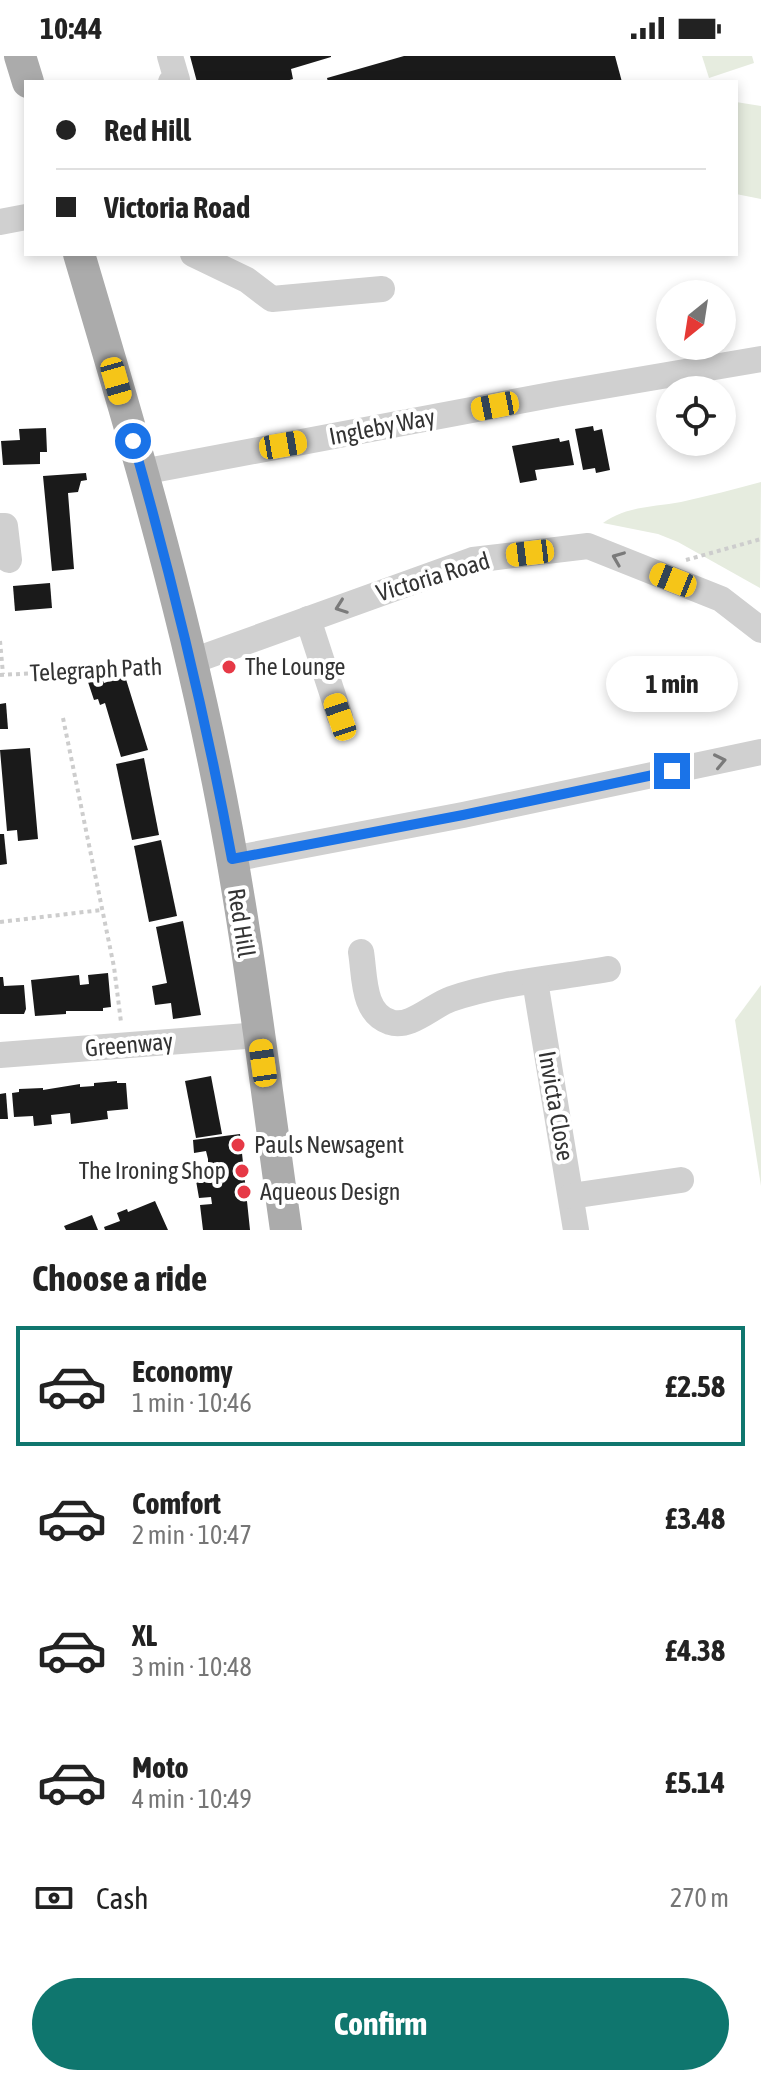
<!DOCTYPE html>
<html lang="en">
<head>
<meta charset="utf-8">
<style>
	:root { --surface:#fff; --page:#f6f6f6; --text:#222; --muted:#767676; --line:#e0e0e0; --accent:#0f766e }
	body { margin:0; font-family:"Asap Condensed",sans-serif; background:var(--page); color:var(--text); height:100vh; display:flex; flex-direction:column; font-size:30px; white-space:nowrap }
	* { box-sizing:border-box; margin:0 }
	p { font-size:26px; color:var(--muted) }
	.icon { flex:none; width:44px; height:44px; fill:none; stroke:currentColor; stroke-width:2; stroke-linecap:round; stroke-linejoin:round }
	.map { position:relative; height:1174px; overflow:hidden }
	.sheet { display:flex; flex-direction:column; background:var(--surface); flex:1 }
	.sheet>* { flex:none }
	.hud { position:absolute; left:24px; top:24px; width:714px; height:176px; border-radius:0px; box-shadow:0 4px 12px #0003; display:grid; align-content:center; height:176px; padding:0 32px; background:var(--surface) }
	.needle { width:52px; rotate:210deg }
	.tools { position:absolute; left:656px; top:224px; display:grid; gap:16px }
	.tools a { display:grid; place-items:center; width:80px; height:80px; border-radius:50%; background:var(--surface); box-shadow:0 4px 12px #0003; font-size:40px }
	.end { position:absolute; width:36px; height:36px; margin:-18px; border:10px solid #1a73e8; background:#fff; box-shadow:0 0 0 4px #fff }
	.from { border-radius:50% }
	.bubble { position:absolute; height:56px; border-radius:28px; background:var(--surface); box-shadow:0 4px 12px #0003; font-size:26px; font-weight:700; line-height:56px; text-align:center }
	.car { position:absolute; width:24px; height:48px; margin:-24px -12px; border-radius:10px; box-shadow:0 0 6px 2px #0007; background:linear-gradient(#f5c518 24%,#345 0 40%,#f5c518 0 76%,#345 0 86%,#f5c518 0) }
	.hud b { display:flex; align-items:center; gap:28px; height:76px; font-size:30px }
	.hud b+b { border-top:2px solid var(--line) }
	.hud i { width:20px; height:20px; background:var(--text) }
	ul { padding:0; list-style:none }
	li { display:flex; align-items:center; gap:24px; height:120px; margin:0 16px 12px; padding:0 16px; border:4px solid transparent; border-radius:0px }
	li div { flex:1 }
	li b { display:block; font-size:30px }
	li em { font-style:normal; font-weight:700 }
	li.current { border-color:var(--accent) }
	li>.icon { width:72px; height:72px; stroke-width:1.5 }
	h2 { padding:0 32px; font-size:36px; line-height:96px }
	.pay { display:flex; align-items:center; gap:20px; height:88px; padding:0 32px; font-size:30px }
	.pay p { margin-inline-start:auto }
	.cta { display:flex; gap:16px; margin-top:auto; padding:16px 32px }
	.cta a { flex:1; height:92px; border-radius:48px; background:var(--accent); color:#fff; font-size:32px; font-weight:700; line-height:92px; text-align:center }
	.status { display:flex; justify-content:space-between; align-items:center; height:56px; padding:0 40px; background:var(--surface); direction:ltr }
	.status svg { height:22px; fill:currentColor }
	.map>svg:first-child { display:block }
	.green { fill:#e6ecdf }
	.building { fill:#1a1a1a }
	.lines { fill:none; stroke-linecap:round; stroke-linejoin:round }
	.path { stroke:#cdcdcd; stroke-width:4; stroke-dasharray:4 4; stroke-linecap:butt }
	.minor { stroke:#d0d0d0; stroke-width:26 }
	.major { stroke:#ababab; stroke-width:32 }
	.oneway { stroke:#7a7a7a }
	.route { stroke:#1a73e8; stroke-width:10 }
	.poi-dot { fill:#e63946; stroke:#fff; stroke-width:3 }
	.labels { text-anchor:middle; stroke-width:8; stroke-linejoin:round; paint-order:stroke }
	.street-label { font-size:24px; fill:#333; stroke:#fff }
	.poi-label { font-size:24px; fill:#333; stroke:#fff; text-anchor:start }
</style>
</head>
<body>
<div class="status"><b>10:44</b><svg viewBox="0 0 49 12"><path d="M0 12V9h3v3zM5 12V6h3v6zM10 12V3h3v9zM15 12V0h3v12zM26 1h20v11H26zM47 4h2v5h-2z"/></svg></div>
<div class="map">
<svg width="761" height="1174" viewBox="0 0 761 1174">
	<rect width="100%" height="100%" fill="#fff"/>
	<!-- green -->
	<g class="green">
		<path d="M702 0H752L754 7 709 22Z"/>
		<path d="M736 46 761 50V143L736 138Z"/>
		<path d="M761 426 760 532 678 486 658 478 603 467C626 450 655 451 681 446 708 440 735 433 761 426Z"/>
		<path d="M761 929V1130L735 964Z"/>
	</g>
	<!-- building -->
	<g class="building">
		<path d="M190 0H331V1L291 13 293 23 283 26H197Z"/>
		<path d="M404 0H615L622 26H328L327 22Z"/>
		<path d="M593 370 594 375 602 373 610 414 596 417 595 412 583 414 575 373Z"/>
		<path d="M46 372 47 396H40V408L3 409 1 385 20 384 19 373Z"/>
		<path d="M559 382 560 386 569 384 574 409 535 414 537 424 520 427 512 390Z"/>
		<path d="M86 417 87 424 81 425 78 436 68 437 74 513 52 515 43 420Z"/>
		<path d="M50 527 52 552 15 555 13 530Z"/>
		<path d="M102 618 104 627 125 620 148 694 121 701 105 647 100 649 98 643 94 644 87 623Z"/>
		<path d="M6 647 8 673H0V648Z"/>
		<path d="M30 692 38 783 18 785 17 774 7 775 0 694Z"/>
		<path d="M144 702 159 779 132 784 116 708Z"/>
		<path d="M0 778H4L7 808 0 809Z"/>
		<path d="M161 784 177 860 149 866 134 790Z"/>
		<path d="M183 865 201 959 173 963 171 947 155 949 152 930 167 927 156 871Z"/>
		<path d="M108 917 111 951 103 952V955H66V958L35 960 31 924 79 919 80 929 89 928 88 919Z"/>
		<path d="M0 921H3L4 930 24 929 26 953 24 958H0Z"/>
		<path d="M211 1020 222 1078 196 1082 185 1025Z"/>
		<path d="M117 1025V1027H126L128 1053 107 1055 108 1063 71 1068 70 1057 51 1059 52 1068 34 1070 33 1060 14 1061 12 1037 19 1036V1033L43 1032V1034L80 1028V1031L94 1030V1027Z"/>
		<path d="M6 1037 8 1063H0V1038Z"/>
		<path d="M240 1078 250 1174H203L200 1149 212 1148 211 1141 199 1142 194 1113 208 1111V1103L206 1095 194 1097 193 1084Z"/>
		<path d="M155 1145 168 1174H105L104 1171 120 1165 117 1157 127 1153 128 1156Z"/>
		<path d="M92 1159 98 1174H66L64 1170Z"/>
	</g>
	<g class="lines">
		<!-- path -->
		<g class="path">
			<path d="M686 504 761 483"/>
			<path d="M0 585 3 618"/>
			<path d="M0 619 165 610"/>
			<path d="M63 662 114 911 121 966"/>
			<path d="M0 866 101 854"/>
		</g>
		<!-- minor -->
		<g class="minor">
			<path d="M170 0 177 24 171 26"/>
			<path d="M0 166 26 161"/>
			<path d="M193 198 247 224 272 243 382 233"/>
			<path d="M142 416 556 338 761 303"/>
			<path d="M0 470H5L9 504"/>
			<path d="M308 563 340 661"/>
			<path d="M190 606 473 504 588 490 721 543 761 574"/>
			<path d="M232 803 463 759 761 696"/>
			<path d="M361 896C365 920 362 957 390 966 410 973 433 949 451 943 501 926 557 922 608 913"/>
			<path d="M535 925 576 1174"/>
			<path d="M0 999 259 979"/>
			<path d="M571 1140 681 1124"/>
		</g>
		<!-- major -->
		<g class="major">
			<path d="M20 0 28 26"/>
			<path d="M79 198C129 366 179 535 214 707 246 861 264 1018 286 1174"/>
		</g>
	</g>
	<!-- one-way arrows -->
	<defs><path id="oneway-chevron" d="M-2-3.5L2.5 0L-2 3.5" fill="none" stroke-width="1.6" stroke-linecap="round" stroke-linejoin="round" transform="scale(2)"/></defs>
	<g class="oneway">
		<use href="#oneway-chevron" transform="translate(618 502) rotate(-158)"/>
		<use href="#oneway-chevron" transform="translate(341 551) rotate(160)"/>
		<use href="#oneway-chevron" transform="translate(720 705) rotate(-12)"/>
	</g>
	<g class="lines">
		<!-- route -->
		<path class="route" d="M133 385C172 523 206 662 232 803L463 759 672 715"/>
	</g>
	<!-- markers -->
	<g class="poi-dot">
		<circle cx="229" cy="611" r="8"/>
		<circle cx="238" cy="1089" r="8"/>
		<circle cx="242" cy="1115" r="8"/>
		<circle cx="244" cy="1136" r="8"/>
	</g>
	<g class="labels">
		<!-- street labels -->
		<g class="street-label">
			<text transform="translate(382 371) rotate(-11)" y="8">Ingleby Way</text>
			<text transform="translate(433 521) rotate(-17)" y="8">Victoria Road</text>
			<text transform="translate(96 614) rotate(-3)" y="8">Telegraph Path</text>
			<text transform="translate(241 867) rotate(81)" y="8">Red Hill</text>
			<text transform="translate(129 989) rotate(-5)" y="8">Greenway</text>
			<text transform="translate(556 1050) rotate(80)" y="8">Invicta Close</text>
		</g>
		<!-- poi labels -->
		<g class="poi-label">
			<text x="245" y="619">The Lounge</text>
			<text x="254" y="1097">Pauls Newsagent</text>
			<text x="226" y="1123" text-anchor="end">The Ironing Shop</text>
			<text x="260" y="1144">Aqueous Design</text>
		</g>
	</g>
</svg>
<div class="tools">
<a><svg class="needle" viewBox="-14 -14 28 28"><path d="M0-13l5 13h-10z" fill="#e53935"/><path d="M0 13l5-13h-10z" fill="#767676"/></svg></a>
<a><svg class="icon" aria-label="locate" viewBox="0 0 24 24"><circle cx="12" cy="12" r="6"/><path d="M12 2v4M12 18v4M2 12h4M18 12h4"/></svg></a>
</div>
<i class="end from" style="left:133px;top:385px"></i>
<i class="end" style="left:672px;top:715px"></i>
<div class="bubble" style="left:606px;top:600px;width:132px">1 min</div>
<i class="car" style="left:116px;top:325px;rotate:164deg"></i>
<i class="car" style="left:495px;top:350px;rotate:259deg"></i>
<i class="car" style="left:283px;top:389px;rotate:80deg"></i>
<i class="car" style="left:530px;top:497px;rotate:263deg"></i>
<i class="car" style="left:673px;top:524px;rotate:292deg"></i>
<i class="car" style="left:340px;top:661px;rotate:341deg"></i>
<i class="car" style="left:263px;top:1007px;rotate:352deg"></i>
<div class="hud">
<b><i class="from"></i>Red Hill</b>
<b><i></i>Victoria Road</b>
</div>
</div>
<section class="sheet">
<h2>Choose a ride</h2>
<ul>
<li class="current"><svg class="icon" aria-label="car" viewBox="0 0 24 24"><path d="M5 17H2v-5l4-1 3-4h7l3 4 3 1v5h-3M9 17h6M6 11h13"/><circle cx="7" cy="17" r="2"/><circle cx="17" cy="17" r="2"/></svg><div><b>Economy</b><p>1 min · 10:46</p></div><em>£2.58</em></li>
<li><svg class="icon" aria-label="car" viewBox="0 0 24 24"><path d="M5 17H2v-5l4-1 3-4h7l3 4 3 1v5h-3M9 17h6M6 11h13"/><circle cx="7" cy="17" r="2"/><circle cx="17" cy="17" r="2"/></svg><div><b>Comfort</b><p>2 min · 10:47</p></div><em>£3.48</em></li>
<li><svg class="icon" aria-label="car" viewBox="0 0 24 24"><path d="M5 17H2v-5l4-1 3-4h7l3 4 3 1v5h-3M9 17h6M6 11h13"/><circle cx="7" cy="17" r="2"/><circle cx="17" cy="17" r="2"/></svg><div><b>XL</b><p>3 min · 10:48</p></div><em>£4.38</em></li>
<li><svg class="icon" aria-label="car" viewBox="0 0 24 24"><path d="M5 17H2v-5l4-1 3-4h7l3 4 3 1v5h-3M9 17h6M6 11h13"/><circle cx="7" cy="17" r="2"/><circle cx="17" cy="17" r="2"/></svg><div><b>Moto</b><p>4 min · 10:49</p></div><em>£5.14</em></li>
</ul>
<div class="pay"><svg class="icon" aria-label="cash" viewBox="0 0 24 24"><path d="M3 7h18v10H3z"/><circle cx="12" cy="12" r="2"/></svg>Cash<p>270 m</p></div>
<div class="cta"><a>Confirm</a></div>
</section>
</body>
</html>
